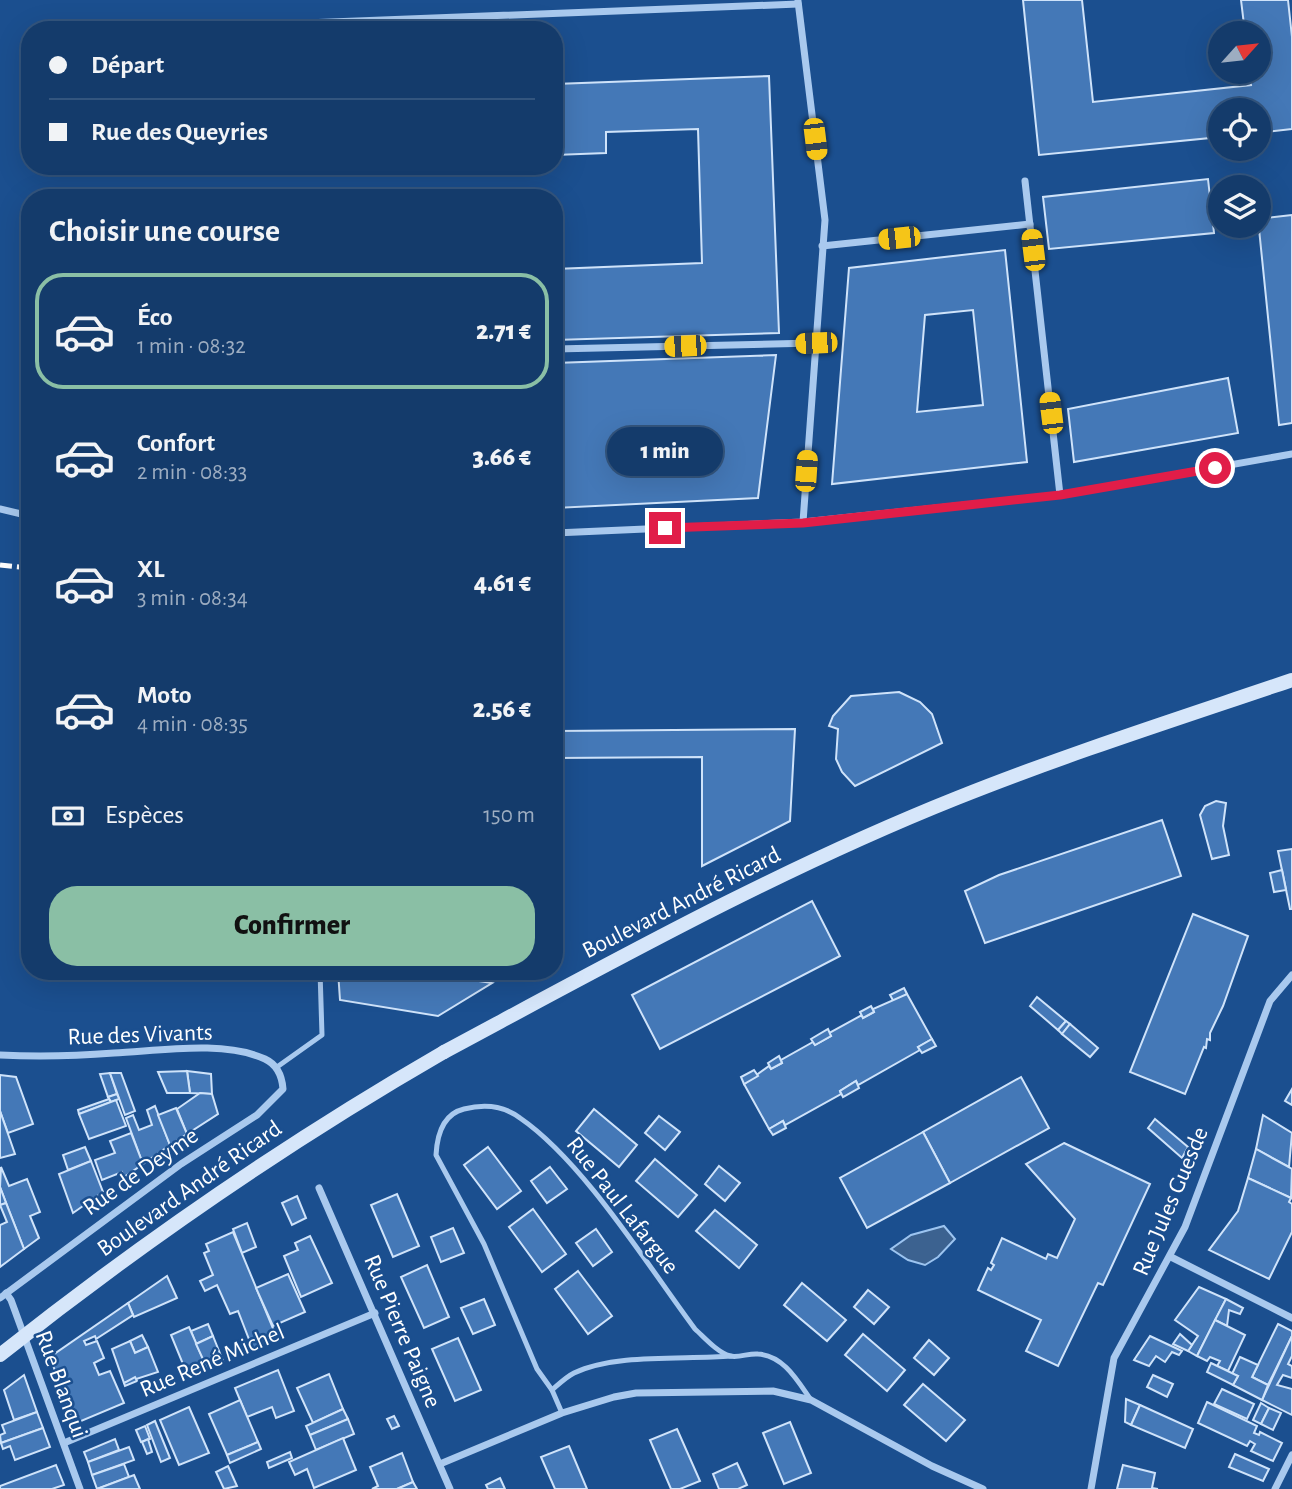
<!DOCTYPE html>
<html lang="fr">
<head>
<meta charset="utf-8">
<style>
	:root { --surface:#143b6b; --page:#1d4271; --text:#f1f3f6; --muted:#9dadc1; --line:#33557e; --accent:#8abfa5 }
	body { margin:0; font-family:"Alegreya Sans",sans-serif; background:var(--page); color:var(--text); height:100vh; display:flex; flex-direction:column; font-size:26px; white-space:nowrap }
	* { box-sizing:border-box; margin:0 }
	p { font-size:23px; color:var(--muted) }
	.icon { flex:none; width:38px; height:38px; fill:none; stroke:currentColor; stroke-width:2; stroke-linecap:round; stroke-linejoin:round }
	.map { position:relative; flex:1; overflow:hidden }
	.details { position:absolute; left:21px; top:189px; width:542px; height:791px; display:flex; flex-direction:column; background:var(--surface); border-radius:28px; box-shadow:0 7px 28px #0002,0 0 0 2px var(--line) }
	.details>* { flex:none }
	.top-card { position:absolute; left:21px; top:21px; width:542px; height:154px; border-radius:28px; box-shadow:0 7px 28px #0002,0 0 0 2px var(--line); display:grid; align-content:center; height:154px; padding:0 28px; background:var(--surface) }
	.needle { width:46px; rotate:63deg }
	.controls { position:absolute; left:1208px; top:21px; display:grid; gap:14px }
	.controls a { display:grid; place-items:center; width:63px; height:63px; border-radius:50%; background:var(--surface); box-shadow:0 7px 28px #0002,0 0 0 2px var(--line); font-size:35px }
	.end { position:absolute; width:32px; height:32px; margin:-16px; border:9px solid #e11d48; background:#fff; box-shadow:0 0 0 4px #fff }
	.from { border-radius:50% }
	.bubble { position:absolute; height:49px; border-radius:24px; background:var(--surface); box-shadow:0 7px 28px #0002,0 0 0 2px var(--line); font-size:23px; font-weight:800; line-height:49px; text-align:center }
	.car { position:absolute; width:21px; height:42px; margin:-21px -10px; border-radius:9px; box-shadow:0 0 5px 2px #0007; background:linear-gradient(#f5c518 24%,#345 0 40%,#f5c518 0 76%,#345 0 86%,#f5c518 0) }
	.top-card b { display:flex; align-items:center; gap:24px; height:66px; font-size:26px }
	.top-card b+b { border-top:2px solid var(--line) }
	.top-card i { width:18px; height:18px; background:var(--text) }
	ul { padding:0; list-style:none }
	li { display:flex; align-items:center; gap:21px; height:116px; margin:0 14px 10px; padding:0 14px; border:4px solid transparent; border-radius:28px }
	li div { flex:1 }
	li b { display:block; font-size:26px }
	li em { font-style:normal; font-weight:800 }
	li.on { border-color:var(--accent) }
	li>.icon { width:63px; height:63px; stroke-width:1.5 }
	h2 { padding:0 28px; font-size:32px; line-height:84px }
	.pay { display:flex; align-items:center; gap:18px; height:77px; padding:0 28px; font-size:26px }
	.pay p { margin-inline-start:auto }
	.action { display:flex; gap:14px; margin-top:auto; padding:14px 28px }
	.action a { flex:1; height:80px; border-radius:28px; background:var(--accent); color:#111; font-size:28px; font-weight:800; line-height:80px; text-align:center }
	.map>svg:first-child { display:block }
	.water { fill:#3c6290; stroke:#9cc4f0; stroke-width:2 }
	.building { fill:#4478b7; stroke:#cfe3fa; stroke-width:2; fill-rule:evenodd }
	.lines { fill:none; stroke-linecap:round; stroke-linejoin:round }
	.service { stroke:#a9c9ee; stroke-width:5 }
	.minor { stroke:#a9c9ee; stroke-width:7 }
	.secondary { stroke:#d6e6fa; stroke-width:14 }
	.rail { stroke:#fff; stroke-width:5; stroke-dasharray:12 5; stroke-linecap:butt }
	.secondary-bridge { stroke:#d6e6fa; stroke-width:14 }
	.route { stroke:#e11d48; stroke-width:9 }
	.labels { text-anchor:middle; stroke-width:5; stroke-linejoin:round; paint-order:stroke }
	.street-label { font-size:24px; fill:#fff; stroke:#1b4f8f }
</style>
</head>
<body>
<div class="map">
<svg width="1292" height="1489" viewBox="0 0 1292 1489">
	<rect width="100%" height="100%" fill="#1b4f8f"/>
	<!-- water -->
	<path class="water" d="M944 1226 955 1239 938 1257 925 1265 908 1260 891 1249 911 1235Z"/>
	<!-- building -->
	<g class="building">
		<path d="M1023 0H1082L1093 102 1251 85 1249 72H1258V33H1245L1241 0H1288L1292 37V129L1258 133V110H1220V137L1039 155Z"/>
		<path d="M769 76 779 333 555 340V269L702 263 698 129 606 132V153L555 155V84Z"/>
		<path d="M1208 179 1214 233 1049 249 1043 197Z"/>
		<path d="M1292 215V423L1279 425 1258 219Z"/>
		<path d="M1005 250 1027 462 832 484 849 268ZM973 310 983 405 917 412 925 315Z"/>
		<path d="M776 355 758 498 555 508V363Z"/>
		<path d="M1228 378 1238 433 1074 462 1068 409Z"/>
		<path d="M899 692 920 702 932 714 942 743 855 786 842 772 836 759 838 729 829 726 833 716 851 696Z"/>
		<path d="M795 729 790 821 702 866V757L555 758V731Z"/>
		<path d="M1216 801 1226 803 1223 826 1229 855 1212 859 1200 815 1205 806Z"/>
		<path d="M1162 820 1181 876 985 943 965 891 999 875Z"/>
		<path d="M1292 849V909H1290L1278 851Z"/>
		<path d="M1282 870 1286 890 1274 892 1270 873Z"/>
		<path d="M812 901 840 956 660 1049 632 995Z"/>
		<path d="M1193 914 1248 936 1223 1006 1210 1033V1040L1207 1039 1206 1048 1204 1047 1185 1094 1130 1072Z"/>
		<path d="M338 971H412L492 983 438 1016 340 1000Z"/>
		<path d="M904 988 907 994 894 1002 890 995Z"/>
		<path d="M907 994 932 1039 918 1047 920 1050 858 1085 856 1081 840 1091 841 1094 785 1125 783 1121 769 1129 744 1084 769 1066 771 1069 782 1063 781 1060 813 1042 815 1045 831 1036 829 1033 862 1015 863 1018 874 1012 873 1009Z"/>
		<path d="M1037 997 1066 1021 1058 1030 1030 1006Z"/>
		<path d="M871 1006 874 1012 863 1018 860 1012Z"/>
		<path d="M1066 1021 1070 1024 1062 1034 1058 1030Z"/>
		<path d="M1070 1024 1098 1048 1090 1057 1062 1034Z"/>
		<path d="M828 1029 831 1036 815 1045 811 1039Z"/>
		<path d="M932 1039 936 1046 922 1053 918 1047Z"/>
		<path d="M779 1056 782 1063 771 1069 768 1063Z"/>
		<path d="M754 1070 758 1076 744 1084 741 1077Z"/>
		<path d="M187 1071 211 1074 212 1094 190 1093Z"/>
		<path d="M187 1071 190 1093H167L158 1072Z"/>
		<path d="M110 1073 117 1094 108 1097 100 1074Z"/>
		<path d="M110 1073H121L135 1111 125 1115Z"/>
		<path d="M0 1075 16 1077 33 1124 8 1133 0 1111Z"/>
		<path d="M1021 1077 1049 1128 950 1183 923 1132Z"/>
		<path d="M856 1081 859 1088 843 1097 840 1091Z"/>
		<path d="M1292 1089V1105L1285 1101Z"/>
		<path d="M200 1093 212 1094 218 1114 187 1134 177 1109Z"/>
		<path d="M117 1094 119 1099 111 1102 108 1097Z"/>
		<path d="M109 1099 111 1102 79 1114 78 1110Z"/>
		<path d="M116 1100 126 1126 89 1139 79 1114Z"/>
		<path d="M155 1106 170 1145 143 1164 126 1118 133 1115 139 1130 152 1125 147 1110Z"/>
		<path d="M176 1108 187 1134 170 1145 158 1115Z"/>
		<path d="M594 1109 637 1145 619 1167 576 1131Z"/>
		<path d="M0 1111 15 1154 0 1158Z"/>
		<path d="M1263 1115 1292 1133 1289 1167 1256 1149Z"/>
		<path d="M659 1116 680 1132 665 1150 645 1133Z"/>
		<path d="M1155 1119 1188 1147 1182 1158 1148 1128Z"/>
		<path d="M783 1121 786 1128 773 1135 769 1129Z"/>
		<path d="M923 1132 950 1183 867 1228 840 1178Z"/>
		<path d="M131 1133 143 1164 124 1177 122 1172 102 1180 95 1160 115 1153 110 1141Z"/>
		<path d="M1064 1143 1150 1184 1103 1285 1098 1283 1058 1366 1026 1351 1041 1320 978 1290 988 1268 991 1270 994 1265 991 1263 1002 1238 1046 1259 1048 1254 1057 1258 1075 1219 1026 1164Z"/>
		<path d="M85 1147 91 1161 68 1170 63 1155Z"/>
		<path d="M488 1147 521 1191 497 1209 464 1165Z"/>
		<path d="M1256 1149 1292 1169 1291 1198 1248 1178Z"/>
		<path d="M655 1159 697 1195 678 1217 636 1181Z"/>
		<path d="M91 1161 103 1192 73 1213 59 1174Z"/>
		<path d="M719 1166 740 1183 725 1201 705 1184Z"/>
		<path d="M1 1167 9 1186 27 1179 40 1212 30 1216 39 1238 24 1249 0 1187Z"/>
		<path d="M550 1167 567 1189 547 1203 531 1181Z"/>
		<path d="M1248 1178 1291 1198 1289 1202 1292 1204V1232L1269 1279 1209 1250 1238 1211Z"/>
		<path d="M0 1187 6 1203 0 1205Z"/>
		<path d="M397 1194 419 1246 393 1257 371 1205Z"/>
		<path d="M297 1196 306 1218 292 1225 282 1203Z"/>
		<path d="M6 1203 24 1249 0 1267V1225L7 1222 0 1205Z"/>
		<path d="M533 1209 566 1254 542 1272 509 1227Z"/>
		<path d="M715 1210 757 1245 739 1268 696 1231Z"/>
		<path d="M247 1223 256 1247 242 1253 233 1229Z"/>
		<path d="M453 1228 464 1253 441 1262 431 1237Z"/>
		<path d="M596 1229 612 1252 593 1266 576 1243Z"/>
		<path d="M233 1232 277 1338 243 1353 240 1346 250 1342 238 1311 230 1314 217 1285 205 1291 200 1281 213 1275 204 1253 209 1251 206 1244Z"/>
		<path d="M310 1236 332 1283 301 1297 284 1256 298 1250 295 1243Z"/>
		<path d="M427 1265 449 1317 424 1328 401 1277Z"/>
		<path d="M578 1271 612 1316 588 1334 555 1289Z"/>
		<path d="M288 1274 305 1312 273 1326 256 1288Z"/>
		<path d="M167 1276 177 1298 134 1317 128 1303Z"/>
		<path d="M802 1283 846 1320 827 1341 784 1305Z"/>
		<path d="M1199 1287 1226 1299 1197 1356 1188 1351 1198 1336 1175 1320Z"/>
		<path d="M868 1290 889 1307 874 1324 854 1307Z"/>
		<path d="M484 1299 495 1325 473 1334 461 1308Z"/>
		<path d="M1226 1299 1243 1308 1240 1314 1229 1310 1227 1326 1215 1320Z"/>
		<path d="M128 1303 133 1315 96 1339 95 1336 84 1341 86 1345 97 1341 104 1358 94 1363 99 1375 110 1371 124 1403 74 1424 50 1357Z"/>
		<path d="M1215 1320 1245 1335 1228 1371 1217 1366 1220 1361 1210 1357 1207 1361 1197 1356Z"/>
		<path d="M208 1324 213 1336 196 1344 191 1331Z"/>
		<path d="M1278 1324 1292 1331V1336L1268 1385 1252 1377Z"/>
		<path d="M189 1327 204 1361 185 1369 171 1335Z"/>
		<path d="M863 1334 905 1370 887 1391 845 1355Z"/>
		<path d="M1180 1334 1192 1345 1188 1351 1173 1344Z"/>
		<path d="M142 1335 148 1347 135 1353 130 1341Z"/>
		<path d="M213 1336 223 1361 207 1368 196 1344Z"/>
		<path d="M1150 1336 1182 1351 1179 1355 1172 1352 1165 1362 1156 1356 1149 1366 1134 1360Z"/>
		<path d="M1292 1336V1356L1288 1364 1292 1366V1378L1283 1375 1277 1385 1292 1389V1415L1262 1400Z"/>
		<path d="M458 1338 481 1390 455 1401 432 1349Z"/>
		<path d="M929 1340 949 1358 934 1375 914 1358Z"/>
		<path d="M130 1341 135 1353 148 1347 158 1372 124 1383 112 1349Z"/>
		<path d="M1240 1357 1258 1365 1252 1377 1268 1385 1262 1400 1233 1385 1238 1376 1232 1374Z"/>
		<path d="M1211 1363 1238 1376 1233 1385 1207 1372Z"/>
		<path d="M278 1370 294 1411 276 1418 272 1407 247 1417 235 1388Z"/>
		<path d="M329 1374 343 1409 313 1423 297 1388Z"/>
		<path d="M24 1375 37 1412 14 1420 4 1390Z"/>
		<path d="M1153 1375 1173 1384 1167 1397 1147 1387Z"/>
		<path d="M135 1377 137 1381 125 1386 124 1383Z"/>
		<path d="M923 1384 965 1420 946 1441 904 1405Z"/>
		<path d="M1222 1389 1254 1404 1247 1419 1214 1404Z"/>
		<path d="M1126 1399 1140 1405 1131 1425 1125 1422Z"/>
		<path d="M240 1400 258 1442 227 1455 209 1414Z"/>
		<path d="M1207 1402 1257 1426 1254 1433 1259 1435 1260 1432 1282 1443 1273 1461 1251 1451 1255 1444 1250 1441 1247 1446 1198 1423Z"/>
		<path d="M1261 1403 1269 1408 1261 1424 1253 1420Z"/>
		<path d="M1140 1405 1193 1429 1185 1448 1131 1425Z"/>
		<path d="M189 1407 209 1453 179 1465 160 1420Z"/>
		<path d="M1269 1408 1281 1413 1273 1430 1261 1424Z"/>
		<path d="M343 1409 348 1419 310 1435 306 1426Z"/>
		<path d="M37 1412 43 1428 1 1443 0 1435 5 1433 2 1425Z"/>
		<path d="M394 1416 399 1426 392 1429 387 1419Z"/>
		<path d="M348 1419 354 1434 316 1450 310 1435Z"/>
		<path d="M155 1421 170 1458 161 1462 147 1425Z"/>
		<path d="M790 1422 811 1473 784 1484 763 1433Z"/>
		<path d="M145 1426 150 1439 141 1442 136 1430Z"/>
		<path d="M43 1428 50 1447 15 1460 10 1446 3 1449 1 1443Z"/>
		<path d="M677 1429 700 1481 680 1489H671L650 1440Z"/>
		<path d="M343 1438 356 1470 314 1488 307 1469 295 1475 289 1462Z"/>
		<path d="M115 1439 119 1450 88 1462 84 1452Z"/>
		<path d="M148 1439 152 1452 147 1454 142 1442Z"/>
		<path d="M258 1442 261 1449 230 1463 227 1455Z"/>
		<path d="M569 1446 587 1489H555L541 1457Z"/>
		<path d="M129 1447 134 1460 92 1475 88 1462Z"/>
		<path d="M290 1452 292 1458 269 1468 267 1462Z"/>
		<path d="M402 1453 413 1482 397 1489H372L378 1486 370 1467Z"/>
		<path d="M1235 1454 1269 1469 1263 1481 1229 1467Z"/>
		<path d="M737 1463 747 1485 738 1489H719L713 1474Z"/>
		<path d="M124 1464 129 1477 97 1489 92 1475Z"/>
		<path d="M56 1465 64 1485 52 1489H0V1486Z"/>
		<path d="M1123 1465 1155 1473 1152 1488 1158 1489H1117Z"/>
		<path d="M228 1466 237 1486 224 1489 216 1472Z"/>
		<path d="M134 1475 140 1489H97Z"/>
		<path d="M500 1478 505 1489H488L486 1485Z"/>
		<path d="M413 1482 417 1489H397Z"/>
	</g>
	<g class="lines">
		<!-- service -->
		<g class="service">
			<path d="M277 1067 322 1035 320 971"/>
			<path d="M552 1390C559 1384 566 1377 574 1373 616 1353 684 1360 731 1356"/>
			<path d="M562 1413 552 1390 537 1369 484 1244 436 1155C437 1136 443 1114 464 1109 484 1104 503 1105 520 1118 583 1161 648 1266 695 1329 705 1338 717 1352 730 1356 739 1358 749 1353 758 1354 784 1356 797 1380 811 1400"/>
		</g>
		<!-- minor -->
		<g class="minor">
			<path d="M798 1 825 220 803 522"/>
			<path d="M124 30 798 4"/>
			<path d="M1025 181 1060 495"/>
			<path d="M822 246 1030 224"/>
			<path d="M555 349 815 343"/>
			<path d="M0 509 30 516"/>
			<path d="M555 533 803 522 1060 495 1292 454"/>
			<path d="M0 1055C38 1057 76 1056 114 1053 158 1051 224 1040 265 1059 278 1065 282 1076 283 1089L257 1115 181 1164 0 1298"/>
			<path d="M319 1188 450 1489"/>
			<path d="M1171 1257 1292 1318"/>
			<path d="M6 1293 11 1300 80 1489"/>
			<path d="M64 1443 375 1313"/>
			<path d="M440 1464 562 1413 614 1397 636 1393 773 1391 811 1400 932 1466 983 1489"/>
			<path d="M1091 1489 1114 1358 1185 1227 1270 1001 1292 975"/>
			<path d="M1275 1489 1292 1455"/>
		</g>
		<!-- secondary -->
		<path class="secondary" d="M444 1052C612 962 779 869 957 798 1067 754 1180 718 1292 680"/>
		<!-- rail -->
		<path class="rail" d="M0 565 30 568"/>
		<!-- secondary-bridge -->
		<path class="secondary-bridge" d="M0 1355C141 1243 288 1142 444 1052"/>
	</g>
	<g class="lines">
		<!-- route -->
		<path class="route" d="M665 528 803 523 1060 495 1215 468"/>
	</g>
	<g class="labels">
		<!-- street labels -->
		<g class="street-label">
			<text transform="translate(681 902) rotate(-27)" y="8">Boulevard André Ricard</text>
			<text transform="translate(140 1034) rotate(-2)" y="8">Rue des Vivants</text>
			<text transform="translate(140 1171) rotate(-35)" y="8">Rue de Deyme</text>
			<text transform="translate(189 1188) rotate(-35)" y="8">Boulevard André Ricard</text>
			<text transform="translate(1170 1201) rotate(-67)" y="8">Rue Jules Guesde</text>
			<text transform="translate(623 1205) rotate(52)" y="8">Rue Paul Lafargue</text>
			<text transform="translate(403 1331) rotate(67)" y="8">Rue Pierre Paigne</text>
			<text transform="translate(212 1360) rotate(-23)" y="8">Rue René Michel</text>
			<text transform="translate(62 1384) rotate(70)" y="8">Rue Blanqui</text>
		</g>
	</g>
</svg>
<div class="controls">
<a><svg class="needle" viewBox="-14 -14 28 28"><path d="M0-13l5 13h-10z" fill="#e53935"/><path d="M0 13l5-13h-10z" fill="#9dadc1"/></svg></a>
<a><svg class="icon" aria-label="locate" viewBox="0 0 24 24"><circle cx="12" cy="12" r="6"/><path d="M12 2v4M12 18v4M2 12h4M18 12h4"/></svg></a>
<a><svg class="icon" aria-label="layers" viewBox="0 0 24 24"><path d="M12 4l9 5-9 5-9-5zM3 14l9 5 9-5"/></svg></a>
</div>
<i class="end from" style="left:1215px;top:468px"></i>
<i class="end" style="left:665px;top:528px"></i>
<div class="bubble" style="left:607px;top:427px;width:116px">1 min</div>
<i class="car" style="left:815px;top:139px;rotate:173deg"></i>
<i class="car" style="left:899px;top:238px;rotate:264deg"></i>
<i class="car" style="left:1033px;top:250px;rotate:353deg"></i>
<i class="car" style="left:816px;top:343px;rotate:268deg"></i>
<i class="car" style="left:685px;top:346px;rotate:268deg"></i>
<i class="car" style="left:1051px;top:413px;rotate:353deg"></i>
<i class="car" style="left:806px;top:471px;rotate:4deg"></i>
<div class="top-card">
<b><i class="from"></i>Départ</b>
<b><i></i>Rue des Queyries</b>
</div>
<section class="details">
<h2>Choisir une course</h2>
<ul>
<li class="on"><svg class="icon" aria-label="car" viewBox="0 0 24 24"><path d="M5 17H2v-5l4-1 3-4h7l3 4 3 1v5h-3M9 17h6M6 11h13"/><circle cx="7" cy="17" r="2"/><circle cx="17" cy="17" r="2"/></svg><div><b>Éco</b><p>1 min · 08:32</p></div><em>2.71 €</em></li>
<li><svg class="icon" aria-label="car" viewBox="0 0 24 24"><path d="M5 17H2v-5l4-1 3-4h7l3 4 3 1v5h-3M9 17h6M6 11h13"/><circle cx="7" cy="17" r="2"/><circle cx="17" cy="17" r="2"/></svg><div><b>Confort</b><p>2 min · 08:33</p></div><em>3.66 €</em></li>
<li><svg class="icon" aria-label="car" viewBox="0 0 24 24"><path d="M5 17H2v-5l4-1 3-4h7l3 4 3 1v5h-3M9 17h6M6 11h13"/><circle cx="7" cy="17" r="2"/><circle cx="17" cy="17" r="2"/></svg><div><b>XL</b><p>3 min · 08:34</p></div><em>4.61 €</em></li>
<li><svg class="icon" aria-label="car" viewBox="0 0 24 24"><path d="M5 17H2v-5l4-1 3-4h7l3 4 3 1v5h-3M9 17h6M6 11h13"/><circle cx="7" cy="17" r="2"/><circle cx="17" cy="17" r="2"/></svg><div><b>Moto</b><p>4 min · 08:35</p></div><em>2.56 €</em></li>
</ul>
<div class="pay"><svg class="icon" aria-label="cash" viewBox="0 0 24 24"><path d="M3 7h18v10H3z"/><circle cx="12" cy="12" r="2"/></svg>Espèces<p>150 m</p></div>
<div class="action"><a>Confirmer</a></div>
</section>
</div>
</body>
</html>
